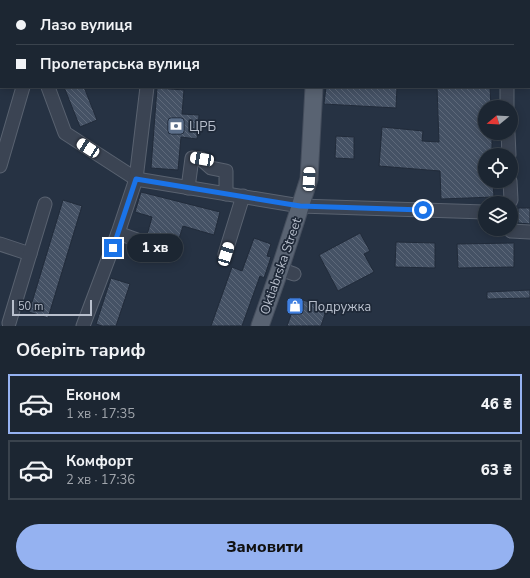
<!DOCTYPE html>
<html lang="uk">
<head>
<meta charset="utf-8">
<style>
	:root { --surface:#1c2632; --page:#29323e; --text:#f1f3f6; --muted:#a0a5ac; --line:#3a434d; --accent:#95b2f1 }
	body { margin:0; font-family:"Nunito Sans",sans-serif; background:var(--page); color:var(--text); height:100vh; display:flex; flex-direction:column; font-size:15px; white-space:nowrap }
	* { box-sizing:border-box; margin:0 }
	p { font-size:13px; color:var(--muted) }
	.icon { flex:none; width:22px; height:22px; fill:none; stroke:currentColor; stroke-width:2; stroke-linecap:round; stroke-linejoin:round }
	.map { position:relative; height:326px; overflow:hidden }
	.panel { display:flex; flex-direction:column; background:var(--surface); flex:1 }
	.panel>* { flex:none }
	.guide { position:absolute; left:0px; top:0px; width:530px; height:88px; box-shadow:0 2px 10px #0003,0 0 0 1px var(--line); display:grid; align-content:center; height:88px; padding:0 16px; background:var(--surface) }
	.needle { width:26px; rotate:252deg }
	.controls { position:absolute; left:478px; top:100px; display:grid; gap:8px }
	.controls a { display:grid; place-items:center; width:40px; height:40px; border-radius:50%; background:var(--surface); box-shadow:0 2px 10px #0003,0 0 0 1px var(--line); font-size:20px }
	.scale { position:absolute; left:12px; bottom:10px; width:80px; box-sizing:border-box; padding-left:4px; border:2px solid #b8bfcc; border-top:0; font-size:11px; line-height:14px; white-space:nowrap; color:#b8bfcc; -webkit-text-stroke:3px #1f2938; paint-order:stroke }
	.end { position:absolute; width:18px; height:18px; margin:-9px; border:5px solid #1a73e8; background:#fff; box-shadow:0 0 0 2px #fff }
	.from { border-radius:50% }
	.bubble { position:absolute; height:28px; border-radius:14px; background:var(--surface); box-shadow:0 2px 10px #0003,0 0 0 1px var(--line); font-size:13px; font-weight:800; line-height:28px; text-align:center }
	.car { position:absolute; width:12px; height:24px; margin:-12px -6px; border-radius:5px; box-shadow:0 0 3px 1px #0007; background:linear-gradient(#fff 24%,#345 0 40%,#fff 0 76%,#345 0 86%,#fff 0) }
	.guide b { display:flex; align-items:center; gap:14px; height:38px; font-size:15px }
	.guide b+b { border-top:1px solid var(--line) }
	.guide i { width:10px; height:10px; background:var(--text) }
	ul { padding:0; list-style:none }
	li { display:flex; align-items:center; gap:12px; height:60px; margin:0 8px 6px; padding:0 8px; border:2px solid var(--line); border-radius:0px }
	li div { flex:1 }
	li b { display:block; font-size:15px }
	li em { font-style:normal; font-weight:800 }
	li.current { border-color:var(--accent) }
	li>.icon { width:36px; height:36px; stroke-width:1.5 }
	h2 { padding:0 16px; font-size:18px; line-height:48px }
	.primary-button { display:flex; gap:8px; margin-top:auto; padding:8px 16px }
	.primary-button a { flex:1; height:46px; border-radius:24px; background:var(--accent); color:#111; font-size:16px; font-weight:800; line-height:46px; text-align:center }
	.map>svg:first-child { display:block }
	.building { fill:url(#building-back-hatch); stroke:#212b3a }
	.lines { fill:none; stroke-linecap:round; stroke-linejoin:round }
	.minor-casing { stroke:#596270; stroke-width:15 }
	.major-casing { stroke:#444d5c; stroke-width:19 }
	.minor { stroke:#3b4453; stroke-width:13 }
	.major { stroke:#596372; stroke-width:17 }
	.route { stroke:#1a73e8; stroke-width:5 }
	.labels { text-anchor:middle; stroke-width:3.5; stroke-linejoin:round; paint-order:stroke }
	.poi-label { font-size:13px; fill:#b8bfcc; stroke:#1f2938; text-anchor:start }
	.street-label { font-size:13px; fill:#b8bfcc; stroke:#1f2938 }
</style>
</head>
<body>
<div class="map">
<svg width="530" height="326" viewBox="0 0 530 326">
	<defs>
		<pattern id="building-back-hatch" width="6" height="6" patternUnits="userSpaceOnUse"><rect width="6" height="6" fill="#455265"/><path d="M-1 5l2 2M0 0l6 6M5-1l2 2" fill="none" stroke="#5e697a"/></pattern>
	</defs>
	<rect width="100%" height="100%" fill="#263243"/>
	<!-- building -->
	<g class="building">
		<path d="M64 87H84L97 120 80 127Z"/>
		<path d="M326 87H397L396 108 324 104Z"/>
		<path d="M437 87H490L491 107H485V133H492V155H485V181H493L494 197 441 199 440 171 379 166 382 127 423 131 422 141 439 142Z"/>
		<path d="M157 88 184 90 182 114 199 115 197 139 181 137 178 170 151 168Z"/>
		<path d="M336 136 354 137V159L335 158Z"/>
		<path d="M141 192 220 212 214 235 183 226 177 245 147 235 152 217 135 212Z"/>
		<path d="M63 200 82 206 48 318 29 312Z"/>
		<path d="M518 208H530V224L518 223Z"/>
		<path d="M360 233 370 251 364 254 374 272 338 291 319 255Z"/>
		<path d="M254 238 271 244 267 256 271 257 264 278 260 276 242 326H211L232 267 242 271Z"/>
		<path d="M396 242 435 243V268L395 267Z"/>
		<path d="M514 243V267L458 268 457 244Z"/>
		<path d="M111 278 130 284 116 326H102L96 324Z"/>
		<path d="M530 290V298L487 299V292Z"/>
		<path d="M297 298 327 308 321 326H287Z"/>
	</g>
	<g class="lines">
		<defs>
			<g id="minor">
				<path d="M503 0V1"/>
				<path d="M51 1V0"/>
				<path d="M157 1V0"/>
				<path d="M529 62 530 63"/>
				<path d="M48 87 65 133 136 179 300 206 485 212"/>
				<path d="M507 87V107"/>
				<path d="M508 133 509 155"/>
				<path d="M0 166 23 87"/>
				<path d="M188 188 192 158 201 159 211 168 226 171V194"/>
				<path d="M509 203 511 200 510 181"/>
				<path d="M509 229 511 231 530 232"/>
				<path d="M118 233 151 245"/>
				<path d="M0 244 30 254"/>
				<path d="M225 254 243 196"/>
				<path d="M280 269 294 274"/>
				<path d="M9 323 45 204"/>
				<path d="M83 326 118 233 136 179 147 87"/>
			</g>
			<g id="major">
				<path d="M319 1V0"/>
				<path d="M260 326 280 269 309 179 314 87"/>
			</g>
		</defs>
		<!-- minor casing -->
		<use href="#minor" class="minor-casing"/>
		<!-- major casing -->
		<use href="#major" class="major-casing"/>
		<!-- minor -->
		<use href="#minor" class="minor"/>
		<!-- major -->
		<use href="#major" class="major"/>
	</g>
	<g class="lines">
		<!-- route -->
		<path class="route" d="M113 248 136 179 300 206 423 210"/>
	</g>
	<!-- icons -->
	<defs>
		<symbol id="bank-square" viewBox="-11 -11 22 22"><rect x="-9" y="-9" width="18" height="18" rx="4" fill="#5c6f8a" stroke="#1f2938"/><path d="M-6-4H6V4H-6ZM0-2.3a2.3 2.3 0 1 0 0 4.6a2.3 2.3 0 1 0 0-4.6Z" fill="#fff"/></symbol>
		<symbol id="shop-square" viewBox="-11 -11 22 22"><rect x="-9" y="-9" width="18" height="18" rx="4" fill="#3f7fe0" stroke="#1f2938"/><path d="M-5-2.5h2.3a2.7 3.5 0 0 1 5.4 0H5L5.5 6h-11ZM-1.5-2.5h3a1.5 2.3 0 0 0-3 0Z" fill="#fff"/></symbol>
	</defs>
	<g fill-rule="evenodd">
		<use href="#bank-square" x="166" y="116" width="20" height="20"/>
		<use href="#shop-square" x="285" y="296" width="20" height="20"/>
	</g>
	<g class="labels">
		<!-- poi labels -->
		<g class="poi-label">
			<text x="189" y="131">ЦРБ</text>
			<text x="308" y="311">Подружка</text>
		</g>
		<!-- street labels -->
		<g class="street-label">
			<text transform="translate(280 266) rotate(-71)" y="5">Oktiabrska Street</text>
		</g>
	</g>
</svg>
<div class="controls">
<a><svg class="needle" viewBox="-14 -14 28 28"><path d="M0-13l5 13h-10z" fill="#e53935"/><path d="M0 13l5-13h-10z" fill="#a0a5ac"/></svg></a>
<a><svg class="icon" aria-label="locate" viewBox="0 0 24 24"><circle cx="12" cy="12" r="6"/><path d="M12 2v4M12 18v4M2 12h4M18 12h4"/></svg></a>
<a><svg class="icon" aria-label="layers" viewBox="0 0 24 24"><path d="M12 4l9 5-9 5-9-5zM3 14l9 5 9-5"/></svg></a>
</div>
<div class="scale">50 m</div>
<i class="end from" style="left:423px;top:210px"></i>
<i class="end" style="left:113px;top:248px"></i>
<div class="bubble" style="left:127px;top:234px;width:56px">1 хв</div>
<i class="car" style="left:88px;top:148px;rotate:303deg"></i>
<i class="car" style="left:202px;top:159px;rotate:280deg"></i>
<i class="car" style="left:309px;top:179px;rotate:3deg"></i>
<i class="car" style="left:226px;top:254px;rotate:17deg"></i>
<div class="guide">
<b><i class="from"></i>Лазо вулиця</b>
<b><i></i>Пролетарська вулиця</b>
</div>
</div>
<section class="panel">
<h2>Оберіть тариф</h2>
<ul>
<li class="current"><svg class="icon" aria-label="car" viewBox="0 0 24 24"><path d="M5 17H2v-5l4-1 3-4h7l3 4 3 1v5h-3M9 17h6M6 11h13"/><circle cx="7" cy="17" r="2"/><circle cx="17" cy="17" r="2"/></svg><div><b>Економ</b><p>1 хв · 17:35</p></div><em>46 ₴</em></li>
<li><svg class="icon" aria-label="car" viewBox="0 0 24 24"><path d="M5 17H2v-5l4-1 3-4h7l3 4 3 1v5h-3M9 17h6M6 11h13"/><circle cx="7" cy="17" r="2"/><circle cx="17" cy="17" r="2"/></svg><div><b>Комфорт</b><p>2 хв · 17:36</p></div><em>63 ₴</em></li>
</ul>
<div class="primary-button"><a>Замовити</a></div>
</section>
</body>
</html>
